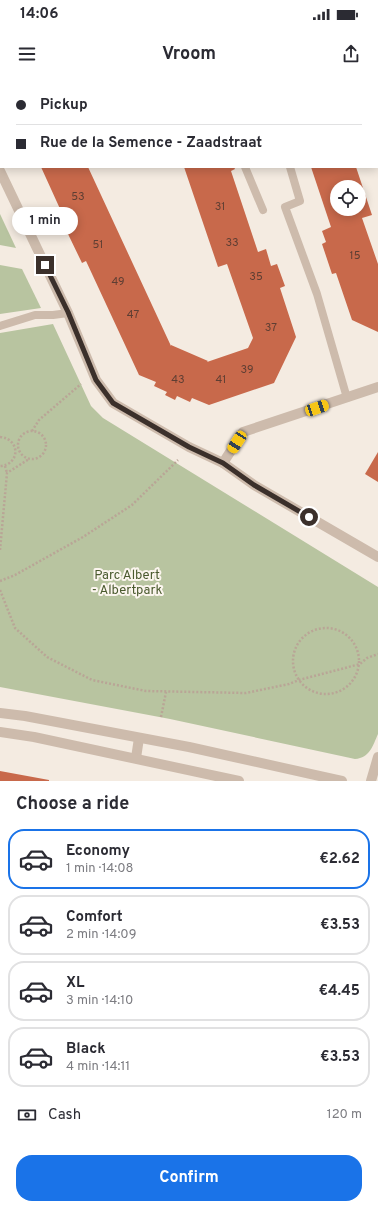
<!DOCTYPE html>
<html lang="en">
<head>
<meta charset="utf-8">
<style>
	:root { --surface:#fff; --page:#f2f2f3; --text:#2b2b33; --muted:#7c7c81; --line:#e1e1e2; --accent:#1a73e8 }
	body { margin:0; font-family:Overpass,sans-serif; background:var(--page); color:var(--text); height:100vh; display:flex; flex-direction:column; font-size:15px; white-space:nowrap }
	* { box-sizing:border-box; margin:0 }
	p { font-size:13px; color:var(--muted) }
	.icon { flex:none; width:22px; height:22px; fill:none; stroke:currentColor; stroke-width:2; stroke-linecap:round; stroke-linejoin:round }
	.map { position:relative; height:701px; overflow:hidden }
	.details { display:flex; flex-direction:column; background:var(--surface); flex:1 }
	.details>* { flex:none }
	.guide { position:absolute; left:0px; top:0px; width:378px; height:88px; box-shadow:0 2px 10px #0003; display:grid; align-content:center; height:88px; padding:0 16px; background:var(--surface) }
	.controls { position:absolute; left:330px; top:100px; display:grid; gap:8px }
	.controls a { display:grid; place-items:center; width:36px; height:36px; border-radius:50%; background:var(--surface); box-shadow:0 2px 10px #0003; font-size:20px }
	.end { position:absolute; width:18px; height:18px; margin:-9px; border:5px solid #3b302b; background:#fff; box-shadow:0 0 0 2px #fff }
	.from { border-radius:50% }
	.bubble { position:absolute; height:28px; border-radius:14px; background:var(--surface); box-shadow:0 2px 10px #0003; font-size:13px; font-weight:700; line-height:28px; text-align:center }
	.car { position:absolute; width:12px; height:24px; margin:-12px -6px; border-radius:5px; box-shadow:0 0 3px 1px #0007; background:linear-gradient(#f5c518 24%,#345 0 40%,#f5c518 0 76%,#345 0 86%,#f5c518 0) }
	.guide b { display:flex; align-items:center; gap:14px; height:38px; font-size:15px }
	.guide b+b { border-top:1px solid var(--line) }
	.guide i { width:10px; height:10px; background:var(--text) }
	ul { padding:0; list-style:none }
	li { display:flex; align-items:center; gap:12px; height:60px; margin:0 8px 6px; padding:0 8px; border:2px solid var(--line); border-radius:16px }
	li div { flex:1 }
	li b { display:block; font-size:15px }
	li em { font-style:normal; font-weight:700 }
	li.active { border-color:var(--accent) }
	li>.icon { width:36px; height:36px; stroke-width:1.5 }
	h2 { padding:0 16px; font-size:18px; line-height:48px }
	.pay { display:flex; align-items:center; gap:10px; height:44px; padding:0 16px; font-size:15px }
	.pay p { margin-inline-start:auto }
	.cta { display:flex; gap:8px; margin-top:auto; padding:8px 16px }
	.cta a { flex:1; height:46px; border-radius:16px; background:var(--accent); color:#fff; font-size:16px; font-weight:700; line-height:46px; text-align:center }
	.status { display:flex; justify-content:space-between; align-items:center; height:28px; padding:0 20px; background:var(--surface); direction:ltr }
	.status svg { height:11px; fill:currentColor }
	header { display:flex; justify-content:space-between; align-items:center; height:52px; padding:0 16px; background:var(--surface); font-size:18px; font-weight:700 }
	.map>svg:first-child { display:block }
	.green { fill:#b8c4a0 }
	.building { fill:#c8694b; fill-rule:evenodd }
	.lines { fill:none; stroke-linecap:round; stroke-linejoin:round }
	.path { stroke:#b9a596; stroke-width:2.5; stroke-dasharray:2 2; stroke-linecap:butt }
	.service { stroke:#cdbbac; stroke-width:8 }
	.minor { stroke:#cdbbac; stroke-width:10 }
	.tertiary { stroke:#cdbbac; stroke-width:10 }
	.route { stroke:#3b302b; stroke-width:5 }
	.labels { text-anchor:middle; stroke-width:4; stroke-linejoin:round; paint-order:stroke }
	.number-label { font-size:11px; fill:#5e3e33 }
	.park-label { font-size:13px; fill:#4a5a2e; stroke:#fbf5ee }
</style>
</head>
<body>
<div class="status"><b>14:06</b><svg viewBox="0 0 49 12"><path d="M0 12V9h3v3zM5 12V6h3v6zM10 12V3h3v9zM15 12V0h3v12zM26 1h20v11H26zM47 4h2v5h-2z"/></svg></div>
<header><svg class="icon" aria-label="menu" viewBox="0 0 24 24"><path d="M4 6h16M4 12h16M4 18h16"/></svg>Vroom<svg class="icon" aria-label="share" viewBox="0 0 24 24"><path d="M12 15V3M7 8l5-5 5 5M5 13v7h14v-7"/></svg></header>
<div class="map">
<svg width="378" height="701" viewBox="0 0 378 701">
	<rect width="100%" height="100%" fill="#f4ebe1"/>
	<!-- green -->
	<g class="green">
		<path d="M0 134 16 168 0 165Z"/>
		<path d="M0 185 22 189 41 228 0 234Z"/>
		<path d="M53 244 91 326 103 338 378 507V654C373 665 370 678 355 679L170 639 0 607V253Z"/>
	</g>
	<!-- building -->
	<g class="building">
		<path d="M41 87H88L171 266V265L208 281 207 282 248 268 253 258 227 184 218 187 184 87H234L235 89 231 91 258 172 266 169 271 186 277 184 285 206 280 208 296 257 274 303 209 325 192 318 190 322 177 316 175 320 165 315 167 312 154 306 156 302 139 295 86 181 82 183 68 154 71 153Z"/>
		<path d="M311 87H356L372 135 362 138 378 184V252L352 240 336 193 332 194 322 164 326 162 322 151 331 147ZM337 107H359V129H337Z"/>
		<path d="M378 372V402L365 394Z"/>
		<path d="M0 691 49 700V701H0Z"/>
	</g>
	<g class="lines">
		<!-- path -->
		<g class="path">
			<circle cx="32" cy="365" r="14"/>
			<path d="M32 351 39 340 81 304"/>
			<path d="M0 357C21 359 20 385 0 386"/>
			<path d="M5 386 7 393"/>
			<path d="M0 470 7 393 29 379"/>
			<path d="M0 501 15 495 83 457 132 425 178 380"/>
			<path d="M0 510 15 548 47 577 92 600 146 611 246 613 289 604 299 600 360 584 367 578 378 574"/>
			<circle cx="326" cy="581" r="33"/>
			<path d="M161 637 166 612"/>
		</g>
		<!-- service -->
		<g class="service">
			<path d="M245 87 263 130"/>
			<path d="M290 87 300 121 285 127 317 214 347 318"/>
			<path d="M0 246 35 235H53L68 233"/>
		</g>
		<!-- minor -->
		<g class="minor">
			<path d="M0 91 68 233 96 300 113 323 189 367 223 383 254 405 378 477"/>
			<path d="M223 383 243 352 378 307"/>
			<path d="M136 678 139 658"/>
			<path d="M371 701 378 677"/>
		</g>
		<!-- tertiary -->
		<g class="tertiary">
			<path d="M0 633 25 636 189 667 342 701"/>
			<path d="M0 652 34 657 239 701"/>
		</g>
	</g>
	<g class="lines">
		<!-- route -->
		<path class="route" d="M45 185 68 232 96 300 113 323 189 367 223 383 254 405 309 437"/>
	</g>
	<g class="labels">
		<!-- number labels -->
		<g class="number-label">
			<text x="78" y="120">53</text>
			<text x="220" y="130">31</text>
			<text x="232" y="166">33</text>
			<text x="98" y="168">51</text>
			<text x="355" y="179">15</text>
			<text x="256" y="200">35</text>
			<text x="118" y="205">49</text>
			<text x="133" y="238">47</text>
			<text x="271" y="251">37</text>
			<text x="247" y="293">39</text>
			<text x="178" y="303">43</text>
			<text x="221" y="303">41</text>
		</g>
		<!-- park labels -->
		<g class="park-label">
			<text x="127" y="499">Parc Albert<tspan x="127" dy="15">- Albertpark</tspan></text>
		</g>
	</g>
</svg>
<div class="controls">
<a><svg class="icon" aria-label="locate" viewBox="0 0 24 24"><circle cx="12" cy="12" r="6"/><path d="M12 2v4M12 18v4M2 12h4M18 12h4"/></svg></a>
</div>
<i class="end from" style="left:309px;top:437px"></i>
<i class="end" style="left:45px;top:185px"></i>
<div class="bubble" style="left:12px;top:127px;width:66px">1 min</div>
<i class="car" style="left:317px;top:328px;rotate:71deg"></i>
<i class="car" style="left:237px;top:362px;rotate:213deg"></i>
<div class="guide">
<b><i class="from"></i>Pickup</b>
<b><i></i>Rue de la Semence - Zaadstraat</b>
</div>
</div>
<section class="details">
<h2>Choose a ride</h2>
<ul>
<li class="active"><svg class="icon" aria-label="car" viewBox="0 0 24 24"><path d="M5 17H2v-5l4-1 3-4h7l3 4 3 1v5h-3M9 17h6M6 11h13"/><circle cx="7" cy="17" r="2"/><circle cx="17" cy="17" r="2"/></svg><div><b>Economy</b><p>1 min · 14:08</p></div><em>€2.62</em></li>
<li><svg class="icon" aria-label="car" viewBox="0 0 24 24"><path d="M5 17H2v-5l4-1 3-4h7l3 4 3 1v5h-3M9 17h6M6 11h13"/><circle cx="7" cy="17" r="2"/><circle cx="17" cy="17" r="2"/></svg><div><b>Comfort</b><p>2 min · 14:09</p></div><em>€3.53</em></li>
<li><svg class="icon" aria-label="car" viewBox="0 0 24 24"><path d="M5 17H2v-5l4-1 3-4h7l3 4 3 1v5h-3M9 17h6M6 11h13"/><circle cx="7" cy="17" r="2"/><circle cx="17" cy="17" r="2"/></svg><div><b>XL</b><p>3 min · 14:10</p></div><em>€4.45</em></li>
<li><svg class="icon" aria-label="car" viewBox="0 0 24 24"><path d="M5 17H2v-5l4-1 3-4h7l3 4 3 1v5h-3M9 17h6M6 11h13"/><circle cx="7" cy="17" r="2"/><circle cx="17" cy="17" r="2"/></svg><div><b>Black</b><p>4 min · 14:11</p></div><em>€3.53</em></li>
</ul>
<div class="pay"><svg class="icon" aria-label="cash" viewBox="0 0 24 24"><path d="M3 7h18v10H3z"/><circle cx="12" cy="12" r="2"/></svg>Cash<p>120 m</p></div>
<div class="cta"><a>Confirm</a></div>
</section>
</body>
</html>
